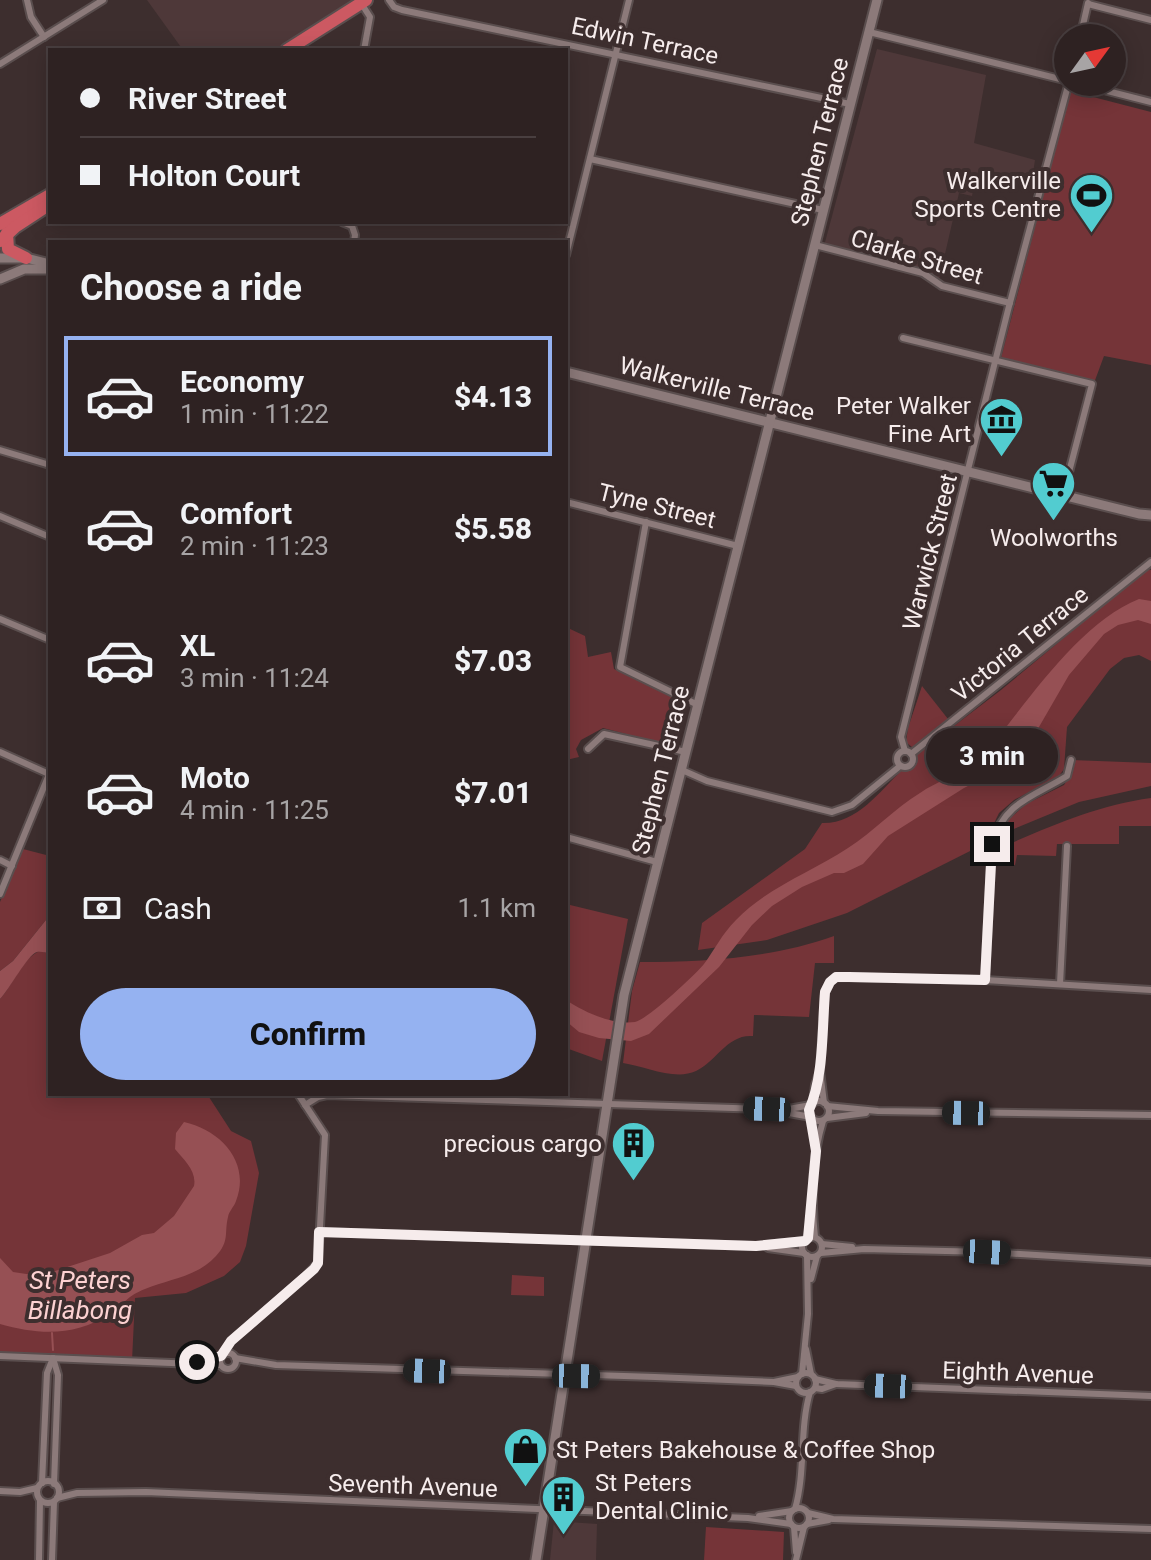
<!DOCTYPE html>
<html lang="en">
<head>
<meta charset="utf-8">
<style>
	:root { --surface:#2e2222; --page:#3a2f2f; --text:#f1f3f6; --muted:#a7a4a5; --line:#493f40; --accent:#95b2f1 }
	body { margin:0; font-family:Roboto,sans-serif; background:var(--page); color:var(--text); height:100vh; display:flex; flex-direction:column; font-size:30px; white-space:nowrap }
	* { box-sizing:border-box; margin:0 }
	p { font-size:26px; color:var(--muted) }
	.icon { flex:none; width:44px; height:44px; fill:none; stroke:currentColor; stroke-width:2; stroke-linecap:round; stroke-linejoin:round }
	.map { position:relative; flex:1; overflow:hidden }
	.sheet { position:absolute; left:48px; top:240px; width:520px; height:856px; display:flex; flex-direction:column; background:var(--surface); border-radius:0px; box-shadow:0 4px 20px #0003,0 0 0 2px var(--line) }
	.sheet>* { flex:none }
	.banner { position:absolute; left:48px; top:48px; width:520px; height:176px; border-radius:0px; box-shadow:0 4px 20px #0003,0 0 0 2px var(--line); display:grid; align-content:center; height:176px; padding:0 32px; background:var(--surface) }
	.needle { width:52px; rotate:57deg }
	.buttons { position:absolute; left:1054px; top:24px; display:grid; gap:16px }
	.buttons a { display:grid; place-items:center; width:72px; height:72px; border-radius:50%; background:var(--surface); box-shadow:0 4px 20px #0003,0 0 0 2px var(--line); font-size:40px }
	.end { position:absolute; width:36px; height:36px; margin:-18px; border:10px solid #f6ecec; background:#111; box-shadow:0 0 0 4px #111 }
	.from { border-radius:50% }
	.bubble { position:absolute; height:56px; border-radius:28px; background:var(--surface); box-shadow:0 4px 20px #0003,0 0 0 2px var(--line); font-size:26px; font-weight:800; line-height:56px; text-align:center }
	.car { position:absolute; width:24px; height:48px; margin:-24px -12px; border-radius:10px; box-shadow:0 0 6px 2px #0007; background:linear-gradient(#222 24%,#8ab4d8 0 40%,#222 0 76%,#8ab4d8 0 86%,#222 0) }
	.banner b { display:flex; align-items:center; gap:28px; height:76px; font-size:30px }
	.banner b+b { border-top:2px solid var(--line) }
	.banner i { width:20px; height:20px; background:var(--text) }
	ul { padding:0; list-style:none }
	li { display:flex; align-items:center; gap:24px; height:120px; margin:0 16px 12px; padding:0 16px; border:4px solid transparent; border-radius:0px }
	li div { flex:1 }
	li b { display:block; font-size:30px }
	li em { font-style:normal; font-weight:800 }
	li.current { border-color:var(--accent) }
	li>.icon { width:72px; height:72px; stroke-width:1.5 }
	h2 { padding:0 32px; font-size:36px; line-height:96px }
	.pay { display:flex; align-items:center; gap:20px; height:88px; padding:0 32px; font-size:30px }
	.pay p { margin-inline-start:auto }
	.primary-button { display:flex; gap:16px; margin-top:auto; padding:16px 32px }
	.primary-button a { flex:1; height:92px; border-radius:48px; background:var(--accent); color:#111; font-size:32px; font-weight:800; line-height:92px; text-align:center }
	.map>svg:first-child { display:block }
	.built { fill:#4e3839 }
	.green { fill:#753438 }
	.water { fill:#965054 }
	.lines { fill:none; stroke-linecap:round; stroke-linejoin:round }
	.stream { stroke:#965054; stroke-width:2 }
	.street-casing { stroke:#5a4e4e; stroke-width:10 }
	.secondary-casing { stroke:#5a4e4e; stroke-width:13 }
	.highway-casing { stroke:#5a4e4e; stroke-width:16 }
	.street { stroke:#8c7a7a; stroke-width:6 }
	.secondary { stroke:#8c7a7a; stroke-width:9 }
	.highway { stroke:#cc5962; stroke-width:12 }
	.route { stroke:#f6ecec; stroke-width:10 }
	.labels { text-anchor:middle; stroke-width:8; stroke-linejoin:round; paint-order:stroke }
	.street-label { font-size:24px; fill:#f6ecec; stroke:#3d2e2e }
	.poi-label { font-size:24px; fill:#f6ecec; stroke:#3d2e2e; text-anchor:end }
	.water-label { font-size:26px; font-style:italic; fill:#fcd1d1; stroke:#3d2e2e }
</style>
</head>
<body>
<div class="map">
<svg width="1151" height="1560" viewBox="0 0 1151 1560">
	<rect width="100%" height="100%" fill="#3d2e2e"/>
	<!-- built -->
	<g class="built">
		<path d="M147 0H366L287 50H183Z"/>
		<path d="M877 49 986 75 974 143 1035 160 1031 186 976 173 972 196 959 193 939 280 824 246Z"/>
		<path d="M554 1521 597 1524 596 1560H550Z"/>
	</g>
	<!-- green -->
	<g class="green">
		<path d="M1070 91 1151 112V365L1104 356 1094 383 1001 358Z"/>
		<path d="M1147 569 1151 570V661L1139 655 1124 658 1110 669 1067 727 1064 769 1059 776 1014 800 999 813 984 844 847 913 767 940 698 950 702 923 805 849 822 823C857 824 879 792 902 770L913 765 916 755 1001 690Z"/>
		<path d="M566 623 568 628 585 636 588 657 611 652 614 669 686 704 676 747 603 728 581 740 576 749 579 757 566 760Z"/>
		<path d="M922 686 948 719 919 746 913 748 906 742 908 728Z"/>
		<path d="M1071 760 1151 763V786L1079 802 999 835 1007 821 1026 804 1064 785 1071 774Z"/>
		<path d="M1151 798V826H1119V844H1057L1056 856 1017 855 1015 865 997 863 1002 847C1051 826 1098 805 1151 798Z"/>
		<path d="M23 849 50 856V915L13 961 0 971V902Z"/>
		<path d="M566 904 628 919 602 1061 566 1048Z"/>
		<path d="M834 936V963H815L809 1017 754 1015 753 1036C727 1034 717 1061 696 1071 675 1081 644 1066 623 1063L632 991 640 962C704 962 773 958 834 936Z"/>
		<path d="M40 951 50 954V1094H207L231 1131 251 1141 259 1173 246 1246 240 1262 224 1276 186 1293 135 1298 132 1361 0 1352V999C12 986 24 956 40 951Z"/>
		<path d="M512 1275 544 1277V1296L511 1295Z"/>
		<path d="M706 1527 784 1532 783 1560H704Z"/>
	</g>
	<!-- water -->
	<g class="water">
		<path d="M1139 599 1151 601V624L1138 620 1118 625 1104 634 1069 675 1028 746 997 771 964 788 888 836 863 864 844 873H834L802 887 772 906 752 925 719 967 649 1034 631 1041 599 1038 579 1032 566 1021V1000C584 1012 612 1025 635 1022 647 1020 695 975 704 964 715 949 722 934 736 920 768 887 810 873 848 848 873 832 894 809 920 793 937 781 956 776 974 767 1019 715 1075 624 1139 599Z"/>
		<path d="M50 915V954C47 953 41 951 37 952 28 954 9 990 0 999V971L13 961Z"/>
		<path d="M184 1122C221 1130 251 1163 236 1201 234 1207 229 1211 228 1217 224 1233 230 1241 216 1256 197 1277 169 1279 145 1289 127 1296 125 1303 111 1313 75 1337 39 1335 0 1324V1258L13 1272 40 1276 110 1253 142 1235 154 1233 174 1216 194 1186C197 1171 184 1160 175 1149L176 1133Z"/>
	</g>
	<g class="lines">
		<!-- stream -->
		<path class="stream" d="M52 1333 53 1350"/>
		<defs>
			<g id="street">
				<path d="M27 0 31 17 44 37"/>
				<path d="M389 0 394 7 402 10 850 104"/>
				<path d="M361 3 370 17 364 50"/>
				<path d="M1088 4 1151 20"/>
				<path d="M869 32 1068 81"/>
				<path d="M1080 38 1088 3"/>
				<path d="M0 64 103 0"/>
				<path d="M1072 82 1151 102"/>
				<path d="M590 159 823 210"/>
				<path d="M342 222 352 226 355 235 354 242"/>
				<path d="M815 245 923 273 942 286 1010 303"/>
				<path d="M566 255 629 0"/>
				<path d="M903 338 1092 384 1063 495"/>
				<path d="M0 450 50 465"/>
				<path d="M566 502 738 546"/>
				<path d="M0 516 50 537"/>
				<path d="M646 522 620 667 698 705"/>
				<path d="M0 619 50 640"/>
				<path d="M588 749 604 734 686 752"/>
				<circle cx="905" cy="759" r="8"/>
				<path d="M905 751 901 737 1008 310 1069 82"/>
				<path d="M0 752 49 774"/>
				<path d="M911 754 1151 562"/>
				<path d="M682 770 707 781 832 812 852 805 900 766"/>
				<path d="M566 837 657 862"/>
				<path d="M0 860 12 866"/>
				<path d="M0 894 50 772"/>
				<path d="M985 980 992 844C1004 802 1033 797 1067 776L1071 760"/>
				<path d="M1060 984 1067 846"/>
				<circle cx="819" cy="1111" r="10"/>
				<path d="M813 1103 815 1085 820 1071"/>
				<path d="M824 1103 820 1071 825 992 830 982 836 977 985 980 1151 990"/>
				<path d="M305 1105 318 1097 327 1095 767 1109 811 1117"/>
				<path d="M827 1106 878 1111 1151 1115"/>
				<path d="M783 1110 811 1105"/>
				<path d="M827 1118 866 1113"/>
				<path d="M812 1119 816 1148"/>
				<path d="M319 1232 756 1246 805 1241"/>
				<circle cx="812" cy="1247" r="10"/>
				<path d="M815 1237C811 1199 812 1157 823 1121"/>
				<path d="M808 1238 811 1216"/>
				<path d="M822 1244 852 1247"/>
				<path d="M768 1248 804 1253"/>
				<path d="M821 1253 864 1249 987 1252 1151 1262"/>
				<path d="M811 1279 817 1256"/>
				<path d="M806 1349 811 1374"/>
				<circle cx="228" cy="1361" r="8"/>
				<path d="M223 1354 231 1341 305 1277 318 1263 325 1135 298 1094"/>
				<path d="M0 1356 220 1365"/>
				<path d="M53 1358 58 1375 54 1484"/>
				<path d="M235 1358 276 1365 655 1377 774 1382 796 1386"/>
				<circle cx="806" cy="1383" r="10"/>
				<path d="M802 1374 808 1314 807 1255"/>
				<path d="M815 1379 836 1384 1151 1396"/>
				<path d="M774 1382 798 1377"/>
				<path d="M815 1388 822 1389 836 1384"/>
				<circle cx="48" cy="1492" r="11"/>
				<path d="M42 1483 47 1373 53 1358"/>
				<path d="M0 1491 20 1492 37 1488"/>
				<path d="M57 1498 77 1493 146 1492 748 1518 791 1524"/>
				<circle cx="799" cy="1518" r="10"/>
				<path d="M795 1509C806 1471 799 1430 810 1392"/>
				<path d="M808 1513 833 1519 1151 1529"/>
				<path d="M759 1516 792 1511"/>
				<path d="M807 1524 829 1520"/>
				<path d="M794 1527 796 1552"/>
				<path d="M39 1560 40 1501"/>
				<path d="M52 1560 54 1502"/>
				<path d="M796 1560 804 1527"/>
			</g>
			<g id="secondary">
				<path d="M0 258H26L50 264"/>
				<path d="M0 279 24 269H50"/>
				<path d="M566 372 1139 514 1151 515"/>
				<path d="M536 1560 624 995 877 0"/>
			</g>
			<g id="highway">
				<path d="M287 50 366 0"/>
				<path d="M0 224 50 195"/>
				<path d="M7 233 8 249 26 258"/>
				<path d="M0 241 15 227 50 204"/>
			</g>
		</defs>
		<!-- street casing -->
		<use href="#street" class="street-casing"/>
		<!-- secondary casing -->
		<use href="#secondary" class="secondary-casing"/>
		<!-- highway casing -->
		<use href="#highway" class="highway-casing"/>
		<!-- street -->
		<use href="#street" class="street"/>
		<!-- secondary -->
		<use href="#secondary" class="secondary"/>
		<!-- highway -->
		<use href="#highway" class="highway"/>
	</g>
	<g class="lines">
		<!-- route -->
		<path class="route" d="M197 1362 221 1356 231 1341 314 1269 318 1263 319 1232 756 1246 805 1241 808 1238 816 1151 809 1110C824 1077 822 1029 825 992L830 982 836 977H849L985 980 992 844"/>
	</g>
	<!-- icons -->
	<defs>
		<symbol id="stadium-pin" viewBox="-11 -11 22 30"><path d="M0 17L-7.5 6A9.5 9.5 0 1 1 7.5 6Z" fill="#52ccd0" stroke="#3d2e2e"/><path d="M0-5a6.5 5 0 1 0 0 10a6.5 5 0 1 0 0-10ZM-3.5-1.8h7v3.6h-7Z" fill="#111"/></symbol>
		<symbol id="museum-pin" viewBox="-11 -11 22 30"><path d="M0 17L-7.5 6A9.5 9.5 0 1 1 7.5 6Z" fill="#52ccd0" stroke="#3d2e2e"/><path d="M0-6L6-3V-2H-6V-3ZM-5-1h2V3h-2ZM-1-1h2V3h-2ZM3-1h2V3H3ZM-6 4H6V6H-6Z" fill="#111"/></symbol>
		<symbol id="supermarket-pin" viewBox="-11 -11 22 30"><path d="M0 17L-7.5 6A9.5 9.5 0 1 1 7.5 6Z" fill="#52ccd0" stroke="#3d2e2e"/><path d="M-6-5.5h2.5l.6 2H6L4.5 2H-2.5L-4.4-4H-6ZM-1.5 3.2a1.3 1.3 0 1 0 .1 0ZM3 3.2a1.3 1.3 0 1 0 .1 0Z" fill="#111"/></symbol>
		<symbol id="building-pin" viewBox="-11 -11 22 30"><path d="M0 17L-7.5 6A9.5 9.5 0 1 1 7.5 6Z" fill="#52ccd0" stroke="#3d2e2e"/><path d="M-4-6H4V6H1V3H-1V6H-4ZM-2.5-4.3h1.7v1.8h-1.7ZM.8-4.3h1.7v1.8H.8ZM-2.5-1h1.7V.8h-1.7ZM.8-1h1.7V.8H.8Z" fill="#111"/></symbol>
		<symbol id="shop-pin" viewBox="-11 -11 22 30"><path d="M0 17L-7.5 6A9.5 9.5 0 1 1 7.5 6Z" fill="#52ccd0" stroke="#3d2e2e"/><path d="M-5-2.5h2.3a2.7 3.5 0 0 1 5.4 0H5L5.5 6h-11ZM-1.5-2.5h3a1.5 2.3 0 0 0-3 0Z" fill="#111"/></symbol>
	</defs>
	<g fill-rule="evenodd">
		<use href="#stadium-pin" x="1066" y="170" width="51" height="69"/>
		<use href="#museum-pin" x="976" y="394" width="51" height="69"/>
		<use href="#supermarket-pin" x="1028" y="458" width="51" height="69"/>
		<use href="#building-pin" x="608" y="1118" width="51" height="69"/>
		<use href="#shop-pin" x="500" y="1424" width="51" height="69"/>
		<use href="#building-pin" x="538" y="1472" width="51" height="69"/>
	</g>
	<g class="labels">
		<!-- street labels -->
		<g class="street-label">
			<text transform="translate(645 41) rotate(12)" y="8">Edwin Terrace</text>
			<text transform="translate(820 142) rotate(-76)" y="8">Stephen Terrace</text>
			<text transform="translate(917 257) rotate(17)" y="8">Clarke Street</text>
			<text transform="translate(717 389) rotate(14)" y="8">Walkerville Terrace</text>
			<text transform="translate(657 506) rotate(14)" y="8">Tyne Street</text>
			<text transform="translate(930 552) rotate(-76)" y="8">Warwick Street</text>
			<text transform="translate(1020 644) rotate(-39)" y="8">Victoria Terrace</text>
			<text transform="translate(661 770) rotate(-76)" y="8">Stephen Terrace</text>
			<text transform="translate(1018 1373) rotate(2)" y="8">Eighth Avenue</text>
			<text transform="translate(413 1486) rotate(2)" y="8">Seventh Avenue</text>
		</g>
		<!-- poi labels -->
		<g class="poi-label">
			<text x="1061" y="189">Walkerville<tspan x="1061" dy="28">Sports Centre</tspan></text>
			<text x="971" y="414">Peter Walker<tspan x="971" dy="28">Fine Art</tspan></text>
			<text x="1054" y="546" text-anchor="middle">Woolworths</text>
			<text x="602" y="1152">precious cargo</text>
			<text x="556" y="1458" text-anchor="start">St Peters Bakehouse &amp; Coffee Shop</text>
			<text x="595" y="1491" text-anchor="start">St Peters<tspan x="595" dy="28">Dental Clinic</tspan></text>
		</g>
		<!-- water labels -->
		<g class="water-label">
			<text x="80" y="1289">St Peters<tspan x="80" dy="30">Billabong</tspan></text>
		</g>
	</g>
</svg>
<div class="buttons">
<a><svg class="needle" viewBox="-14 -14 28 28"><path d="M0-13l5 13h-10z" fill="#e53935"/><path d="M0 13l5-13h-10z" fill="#a7a4a5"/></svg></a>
</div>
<i class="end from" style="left:197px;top:1362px"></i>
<i class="end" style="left:992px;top:844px"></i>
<div class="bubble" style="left:926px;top:728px;width:132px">3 min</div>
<i class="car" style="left:767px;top:1109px;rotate:272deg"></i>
<i class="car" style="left:966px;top:1113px;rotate:271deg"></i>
<i class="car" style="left:987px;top:1252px;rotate:93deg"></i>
<i class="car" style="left:427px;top:1371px;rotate:272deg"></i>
<i class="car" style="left:576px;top:1376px;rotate:91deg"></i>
<i class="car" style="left:888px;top:1386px;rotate:272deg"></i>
<div class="banner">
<b><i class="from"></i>River Street</b>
<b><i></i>Holton Court</b>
</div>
<section class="sheet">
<h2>Choose a ride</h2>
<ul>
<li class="current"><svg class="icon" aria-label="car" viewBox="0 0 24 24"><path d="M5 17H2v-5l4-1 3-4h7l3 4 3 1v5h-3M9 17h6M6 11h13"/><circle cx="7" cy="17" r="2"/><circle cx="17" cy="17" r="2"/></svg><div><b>Economy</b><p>1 min · 11:22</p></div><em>$4.13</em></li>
<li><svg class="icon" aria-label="car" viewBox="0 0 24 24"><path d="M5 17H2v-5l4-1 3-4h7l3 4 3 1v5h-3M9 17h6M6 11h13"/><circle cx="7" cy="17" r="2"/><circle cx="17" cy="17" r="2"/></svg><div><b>Comfort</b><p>2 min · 11:23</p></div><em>$5.58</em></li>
<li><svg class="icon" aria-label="car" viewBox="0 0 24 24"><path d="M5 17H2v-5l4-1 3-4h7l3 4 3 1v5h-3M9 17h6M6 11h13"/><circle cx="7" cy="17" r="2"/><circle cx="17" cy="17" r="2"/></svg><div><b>XL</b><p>3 min · 11:24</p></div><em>$7.03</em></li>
<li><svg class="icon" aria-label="car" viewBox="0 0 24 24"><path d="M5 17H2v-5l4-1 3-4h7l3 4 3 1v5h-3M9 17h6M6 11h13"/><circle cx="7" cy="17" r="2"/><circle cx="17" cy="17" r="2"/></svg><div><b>Moto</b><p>4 min · 11:25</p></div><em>$7.01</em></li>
</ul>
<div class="pay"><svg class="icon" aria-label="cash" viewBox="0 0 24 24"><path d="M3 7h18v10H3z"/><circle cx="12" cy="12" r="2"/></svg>Cash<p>1.1 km</p></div>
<div class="primary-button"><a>Confirm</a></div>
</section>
</div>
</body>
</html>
